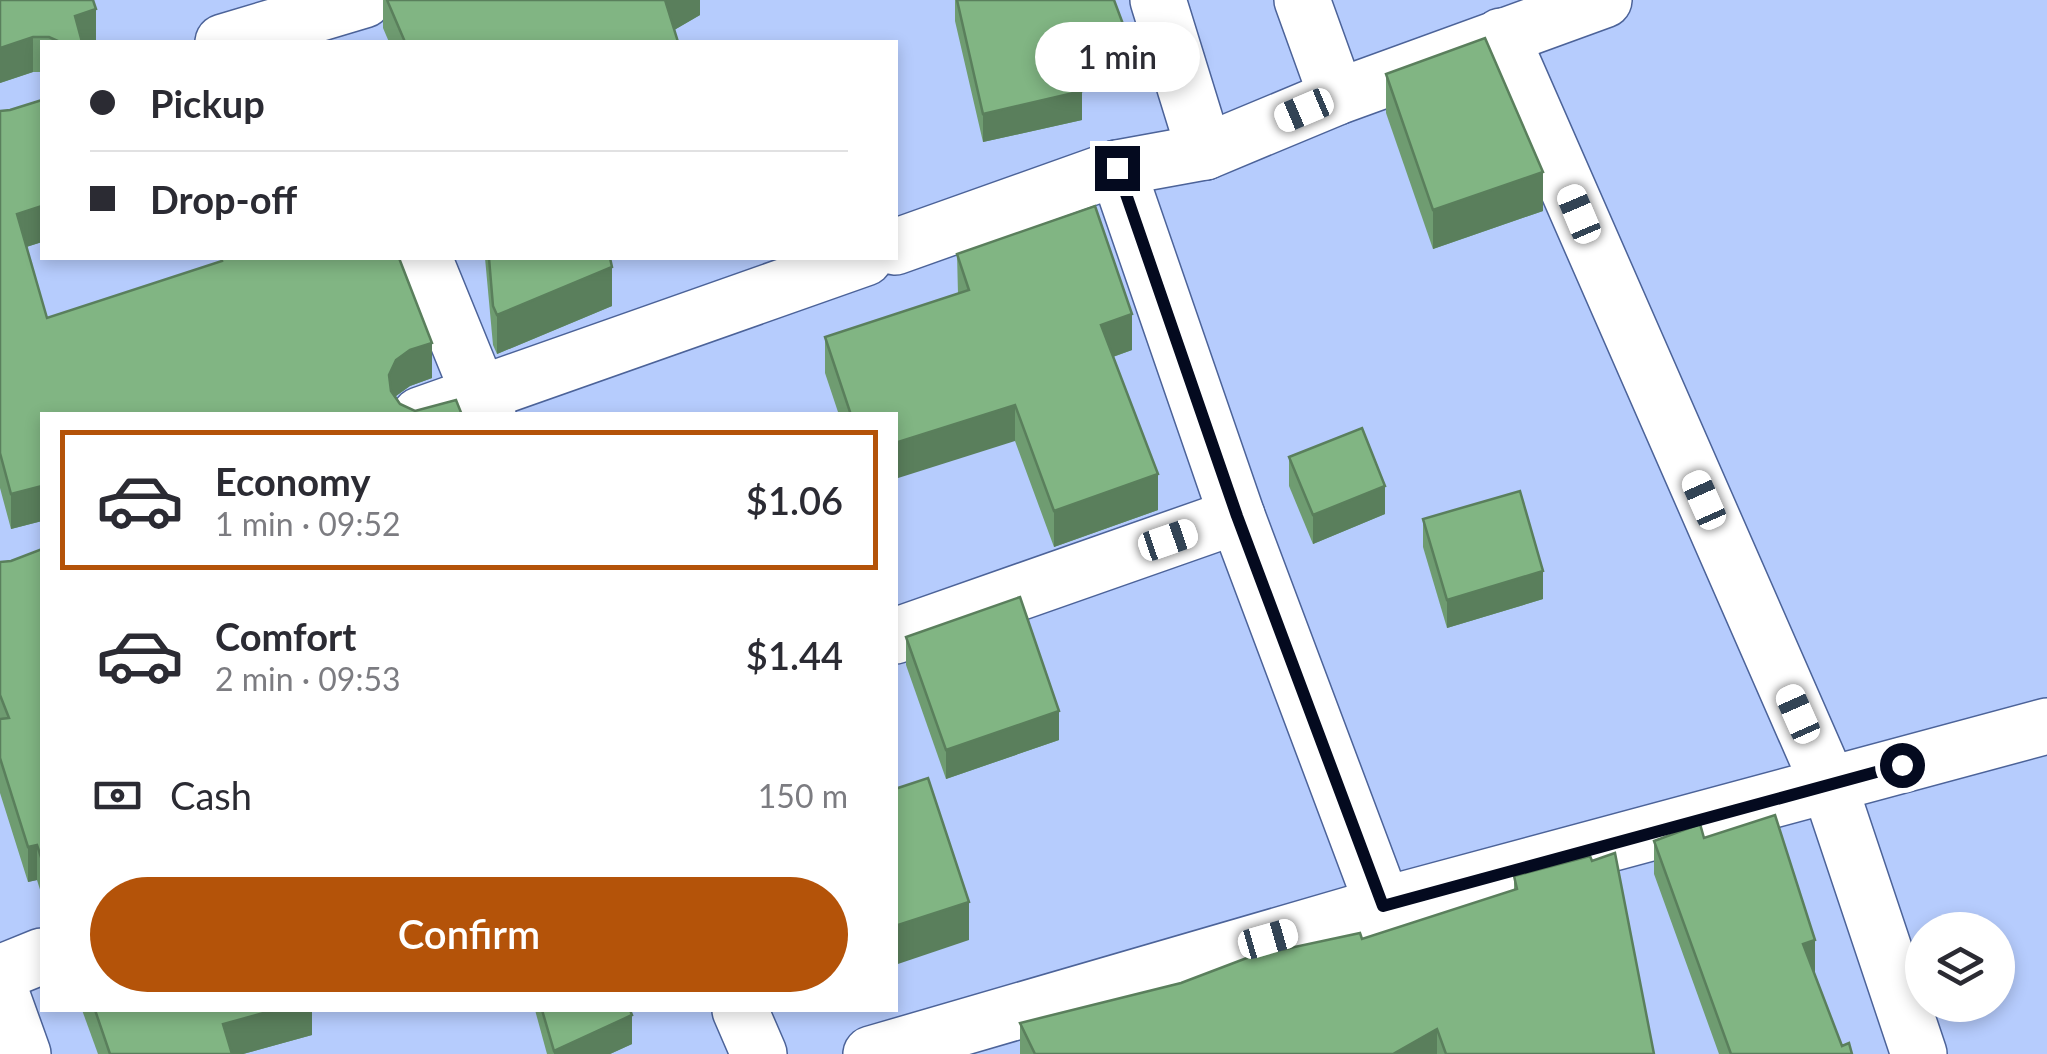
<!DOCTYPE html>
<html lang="en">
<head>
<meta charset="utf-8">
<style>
	:root { --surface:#fff; --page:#f2f2f3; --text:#2b2b33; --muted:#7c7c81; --line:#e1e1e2; --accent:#b45309 }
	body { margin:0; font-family:Lato,sans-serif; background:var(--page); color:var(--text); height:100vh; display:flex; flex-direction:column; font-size:38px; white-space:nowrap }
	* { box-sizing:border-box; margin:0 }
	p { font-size:32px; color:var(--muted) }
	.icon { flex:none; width:55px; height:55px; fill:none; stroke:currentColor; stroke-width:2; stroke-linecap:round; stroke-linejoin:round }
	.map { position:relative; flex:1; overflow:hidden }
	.side { position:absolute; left:40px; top:412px; width:858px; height:600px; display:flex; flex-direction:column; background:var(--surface); border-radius:0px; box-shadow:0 5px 15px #0003 }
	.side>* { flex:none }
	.hud { position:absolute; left:40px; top:40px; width:858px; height:220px; border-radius:0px; box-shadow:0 5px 15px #0003; display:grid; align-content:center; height:220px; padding:0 50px; background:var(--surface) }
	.controls { position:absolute; left:1905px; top:912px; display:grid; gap:20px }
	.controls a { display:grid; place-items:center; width:110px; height:110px; border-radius:50%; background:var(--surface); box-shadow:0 5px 15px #0003; font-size:50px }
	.end { position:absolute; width:45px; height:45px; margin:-22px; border:12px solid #040a1f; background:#fff; box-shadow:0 0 0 5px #fff }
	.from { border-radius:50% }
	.bubble { position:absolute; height:70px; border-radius:35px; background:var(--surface); box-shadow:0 5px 15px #0003; font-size:32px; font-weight:600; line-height:70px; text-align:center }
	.car { position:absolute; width:30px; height:60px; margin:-30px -15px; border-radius:12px; box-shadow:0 0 8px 2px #0007; background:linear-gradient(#fff 24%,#345 0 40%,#fff 0 76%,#345 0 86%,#fff 0) }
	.hud b { display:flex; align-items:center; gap:35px; height:95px; font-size:38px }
	.hud b+b { border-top:2px solid var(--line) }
	.hud i { width:25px; height:25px; background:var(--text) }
	ul { padding:18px 0 0; list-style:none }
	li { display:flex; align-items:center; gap:30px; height:140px; margin:0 20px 15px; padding:0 30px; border:5px solid transparent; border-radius:0px }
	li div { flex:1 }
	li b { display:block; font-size:38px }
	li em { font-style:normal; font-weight:600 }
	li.selected { border-color:var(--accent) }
	li>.icon { width:90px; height:90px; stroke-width:1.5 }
	.pay { display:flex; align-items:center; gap:25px; height:110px; padding:0 50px; font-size:38px }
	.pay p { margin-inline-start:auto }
	.action { display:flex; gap:20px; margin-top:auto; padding:20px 50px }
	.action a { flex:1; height:115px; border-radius:60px; background:var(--accent); color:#fff; font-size:40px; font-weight:600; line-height:115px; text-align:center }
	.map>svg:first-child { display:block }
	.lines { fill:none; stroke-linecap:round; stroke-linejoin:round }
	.minor-casing { stroke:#4c6399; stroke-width:58 }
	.tertiary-casing { stroke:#4c6399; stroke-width:58 }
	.minor { stroke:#fff; stroke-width:55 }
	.tertiary { stroke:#fff; stroke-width:55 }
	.wall { fill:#6f9c71 }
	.shaded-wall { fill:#5a7f5c }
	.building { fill:#81b583; stroke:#5a7f5c; stroke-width:2.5 }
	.route { stroke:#040a1f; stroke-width:12 }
</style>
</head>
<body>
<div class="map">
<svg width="2047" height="1054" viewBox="0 0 2047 1054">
	<rect width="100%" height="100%" fill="#b6ccfd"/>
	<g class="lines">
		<defs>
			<g id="minor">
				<path d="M1158 0 1205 152"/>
				<path d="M1302 0 1337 97"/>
				<path d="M1501 36 1829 785 1919 1054"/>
				<path d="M223 42 364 0"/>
				<path d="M1117 168 1237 516 1383 905"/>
				<path d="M895 247 1117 168 1205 152 1337 97 1604 0"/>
				<path d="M424 258 488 415"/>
				<path d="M420 415 865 258"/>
				<path d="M895 636 1237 516"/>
				<path d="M0 973 42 956"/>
				<path d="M740 1010 759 1054"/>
				<path d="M871 1054 1383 905 2047 726"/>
			</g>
			<path id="tertiary" d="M0 990 23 1054"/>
		</defs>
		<!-- minor casing -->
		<use href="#minor" class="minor-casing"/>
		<!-- tertiary casing -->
		<use href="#tertiary" class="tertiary-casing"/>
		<!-- minor -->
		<use href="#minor" class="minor"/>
		<!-- tertiary -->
		<use href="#tertiary" class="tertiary"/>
	</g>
	<!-- wall -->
	<g class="wall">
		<path d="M0 0 96 42H42V72H33L0 83Z"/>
		<path d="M383 0H700V15L674 30 678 42H389L383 28Z"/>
		<path d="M955 0H1114L1123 53 1075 72 1082 120 983 142 955 21Z"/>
		<path d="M1386 74 1543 211 1433 249 1386 113Z"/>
		<path d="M42 100V242L26 247 47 318 221 262V258L432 378 410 386 396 396 400 404 415 411 462 415H42V521L11 529 0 488V111L10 110Z"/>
		<path d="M957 254 1132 350 1113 357 1158 510 1054 547 1015 441 895 415H839L825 373V337L958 294Z"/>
		<path d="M485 258H610L612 306 497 354 493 345Z"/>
		<path d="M1289 457 1385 514 1313 544 1289 486Z"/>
		<path d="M1423 519 1543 599 1447 628 1423 547Z"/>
		<path d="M42 549V896L37 880 28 882 0 793V562L11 561Z"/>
		<path d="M906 637 1059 740 946 779 906 665Z"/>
		<path d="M1654 841 1815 974 1842 1046 1852 1054H1719L1654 874Z"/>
		<path d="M1514 876 1654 1054H1020V1023L1362 939 1514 890Z"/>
		<path d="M82 1010H312V1035L243 1054H98Z"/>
		<path d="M535 1010H630L632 1044 610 1054H547Z"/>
	</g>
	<!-- shaded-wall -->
	<g class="shaded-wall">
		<path d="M664 0H700V15L664 36Z"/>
		<path d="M96 9V42H75V16Z"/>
		<path d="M1123 24V53L1065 75V47Z"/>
		<path d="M33 37V72L0 83V48Z"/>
		<path d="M1082 91V120L983 142V114Z"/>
		<path d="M1543 172V211L1433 249V210Z"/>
		<path d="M42 206V242L17 250V214Z"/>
		<path d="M612 267V306L497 354V315Z"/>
		<path d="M1132 314V350L1101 361V325Z"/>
		<path d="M432 343V378L410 386 396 396 389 410V375L396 360 410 350Z"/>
		<path d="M1015 405V441L895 479V443Z"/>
		<path d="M1158 474V510L1054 547V511Z"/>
		<path d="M42 486V521L11 529V494Z"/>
		<path d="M1385 486V514L1313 544V515Z"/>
		<path d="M1543 571V599L1447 628V600Z"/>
		<path d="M1059 711V740L946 779V750Z"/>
		<path d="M37 845V880L28 882V847Z"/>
		<path d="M969 902V940L895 965V926Z"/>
		<path d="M1815 940V974L1803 978V944Z"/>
		<path d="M275 1010H312V1035L243 1054H223V1024Z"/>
		<path d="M632 1015V1044L610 1054H554V1051Z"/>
		<path d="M1437 1029V1054H1393Z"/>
	</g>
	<!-- building -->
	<g class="building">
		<path d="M0 0H93L96 9 75 16 82 42H60L49 37H33L0 48Z"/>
		<path d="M387 0H665L678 42H405Z"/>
		<path d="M957 0H1114L1123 24 1065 47 1082 91 983 114Z"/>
		<path d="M1485 38 1543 172 1433 210 1386 74Z"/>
		<path d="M42 100V206L17 214 47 318 222 261 221 258H399L432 343 410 350 396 360 389 375 391 391 400 404 415 411 456 400 462 415H42V486L11 494 0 453V111L10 110Z"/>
		<path d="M1095 206 1132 314 1101 325 1158 474 1054 511 1015 405 895 443V415H851L825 337 969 290 957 254Z"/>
		<path d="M489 258H610L612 267 497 315 493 306Z"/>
		<path d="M1362 428 1385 486 1313 515 1289 457Z"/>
		<path d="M1520 491 1543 571 1447 600 1423 519Z"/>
		<path d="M42 549V860L37 845 28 847 0 758V719L9 718 0 695V562L11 561Z"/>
		<path d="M1020 597 1059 711 946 750 906 637Z"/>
		<path d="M928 778 969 902 895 926V789Z"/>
		<path d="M1775 815 1815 940 1803 944 1842 1046 1849 1043 1852 1054H1731L1654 841 1700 824 1704 838Z"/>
		<path d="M1615 853 1654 1054H1446L1437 1029 1393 1054H1035L1020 1023 1181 983 1252 956 1360 933 1362 939 1517 889 1514 876 1590 856 1592 861Z"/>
		<path d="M95 1010H275L223 1024 232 1054H110Z"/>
		<path d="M542 1010H630L632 1015 554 1051Z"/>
	</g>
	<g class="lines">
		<!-- route -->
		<path class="route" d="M1117 168 1237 516 1383 906 1902 765"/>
	</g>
</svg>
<div class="controls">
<a><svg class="icon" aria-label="layers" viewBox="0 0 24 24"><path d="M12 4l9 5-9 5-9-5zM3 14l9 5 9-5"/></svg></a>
</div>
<i class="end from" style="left:1902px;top:765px"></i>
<i class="end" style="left:1117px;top:168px"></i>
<div class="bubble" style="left:1035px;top:22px;width:165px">1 min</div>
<i class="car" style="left:1304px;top:110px;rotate:247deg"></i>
<i class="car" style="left:1579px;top:214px;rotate:337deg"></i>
<i class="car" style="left:1704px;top:500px;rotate:336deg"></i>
<i class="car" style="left:1168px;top:540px;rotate:71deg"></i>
<i class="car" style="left:1798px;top:714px;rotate:336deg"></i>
<i class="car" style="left:1268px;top:939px;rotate:74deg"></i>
<div class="hud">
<b><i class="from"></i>Pickup</b>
<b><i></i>Drop-off</b>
</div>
<section class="side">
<ul>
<li class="selected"><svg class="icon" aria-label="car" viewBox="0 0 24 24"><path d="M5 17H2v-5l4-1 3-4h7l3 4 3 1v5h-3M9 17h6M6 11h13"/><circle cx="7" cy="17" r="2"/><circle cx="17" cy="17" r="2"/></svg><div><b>Economy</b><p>1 min · 09:52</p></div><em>$1.06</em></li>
<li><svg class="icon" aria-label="car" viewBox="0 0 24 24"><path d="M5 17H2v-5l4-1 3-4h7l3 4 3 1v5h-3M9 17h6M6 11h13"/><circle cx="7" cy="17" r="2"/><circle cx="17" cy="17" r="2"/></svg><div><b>Comfort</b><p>2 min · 09:53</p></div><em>$1.44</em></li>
</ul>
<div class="pay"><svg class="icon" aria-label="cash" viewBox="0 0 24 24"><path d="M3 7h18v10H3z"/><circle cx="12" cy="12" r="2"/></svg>Cash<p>150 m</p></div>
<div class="action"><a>Confirm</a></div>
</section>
</div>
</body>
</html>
